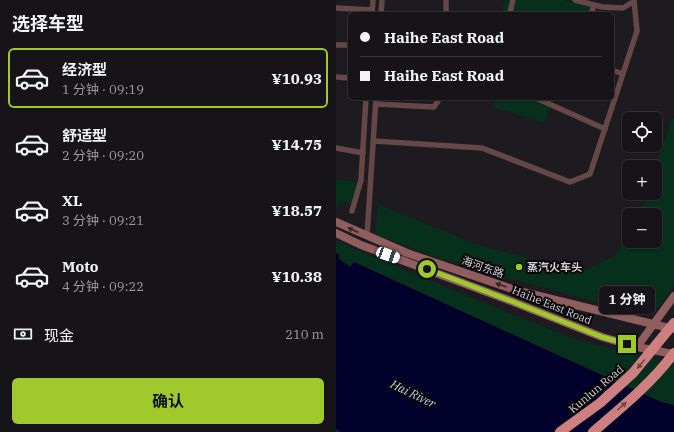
<!DOCTYPE html>
<html lang="zh">
<head>
<meta charset="utf-8">
<style>
	:root { --surface:#161418; --page:#232125; --text:#f1f3f6; --muted:#9e9ea2; --line:#353337; --accent:#a0ca2c }
	body { margin:0; font-family:"IBM Plex Serif","Noto Sans SC",serif; background:var(--page); color:var(--text); height:100vh; display:flex; flex-direction:column; font-size:15px; white-space:nowrap }
	* { box-sizing:border-box; margin:0 }
	p { font-size:13px; color:var(--muted) }
	.icon { flex:none; width:22px; height:22px; fill:none; stroke:currentColor; stroke-width:2; stroke-linecap:round; stroke-linejoin:round }
	.map { position:relative; flex:1; overflow:hidden }
	.panel { display:flex; flex-direction:column; background:var(--surface); width:336px }
	.panel>* { flex:none }
	.hud { position:absolute; left:12px; top:12px; width:266px; height:88px; border-radius:6px; box-shadow:0 1px 3px #0004,0 0 0 1px var(--line); display:grid; align-content:center; height:88px; padding:0 12px; background:var(--surface) }
	.fabs { position:absolute; left:286px; top:112px; display:grid; gap:8px }
	.fabs a { display:grid; place-items:center; width:40px; height:40px; border-radius:6px; background:var(--surface); box-shadow:0 1px 3px #0004,0 0 0 1px var(--line); font-size:20px }
	.end { position:absolute; width:18px; height:18px; margin:-9px; border:5px solid #a0ca2c; background:#111; box-shadow:0 0 0 2px #111 }
	.from { border-radius:50% }
	.bubble { position:absolute; height:28px; border-radius:6px; background:var(--surface); box-shadow:0 1px 3px #0004,0 0 0 1px var(--line); font-size:13px; font-weight:700; line-height:28px; text-align:center }
	.car { position:absolute; width:12px; height:24px; margin:-12px -6px; border-radius:5px; box-shadow:0 0 3px 1px #0007; background:linear-gradient(#fff 24%,#345 0 40%,#fff 0 76%,#345 0 86%,#fff 0) }
	.hud b { display:flex; align-items:center; gap:14px; height:38px; font-size:15px }
	.hud b+b { border-top:1px solid var(--line) }
	.hud i { width:10px; height:10px; background:var(--text) }
	ul { padding:0; list-style:none }
	li { display:flex; align-items:center; gap:12px; height:60px; margin:0 8px 6px; padding:0 4px; border:2px solid transparent; border-radius:6px }
	li div { flex:1 }
	li b { display:block; font-size:15px }
	li em { font-style:normal; font-weight:700 }
	li.current { border-color:var(--accent) }
	li>.icon { width:36px; height:36px; stroke-width:1.5 }
	h2 { padding:0 12px; font-size:18px; line-height:48px }
	.pay { display:flex; align-items:center; gap:10px; height:44px; padding:0 12px; font-size:15px }
	.pay p { margin-inline-start:auto }
	.button { display:flex; gap:8px; margin-top:auto; padding:8px 12px }
	.button a { flex:1; height:46px; border-radius:6px; background:var(--accent); color:#111; font-size:16px; font-weight:700; line-height:46px; text-align:center }
	main { display:flex; flex:1; min-height:0 }
	.map>svg:first-child { display:block }
	.green { fill:#07301c }
	.water { fill:#00002a }
	.lines { fill:none; stroke-linecap:round; stroke-linejoin:round }
	.street { stroke:#664747; stroke-width:5.5 }
	.secondary { stroke:#905e5e; stroke-width:8 }
	.highway { stroke:#ce8081; stroke-width:10 }
	.oneway { fill:#382526 }
	.oneway2 { fill:#6b4444 }
	.route { stroke:#a0ca2c; stroke-width:5 }
	.poi-dot { fill:#a0ca2c; stroke:#080708; stroke-width:1.5 }
	.labels { text-anchor:middle; stroke-width:4; stroke-linejoin:round; paint-order:stroke }
	.street-label { font-size:11px; fill:#d2d0d4; stroke:#080708 }
	.poi-label { font-size:11px; font-weight:bold; fill:#d2d0d4; stroke:#080708; text-anchor:start }
	.water-label { font-size:12px; font-style:italic; fill:#bfd1f2; stroke:#080708 }
</style>
</head>
<body>
<main>
<section class="panel">
<h2>选择车型</h2>
<ul>
<li class="current"><svg class="icon" aria-label="car" viewBox="0 0 24 24"><path d="M5 17H2v-5l4-1 3-4h7l3 4 3 1v5h-3M9 17h6M6 11h13"/><circle cx="7" cy="17" r="2"/><circle cx="17" cy="17" r="2"/></svg><div><b>经济型</b><p>1 分钟 · 09:19</p></div><em>¥10.93</em></li>
<li><svg class="icon" aria-label="car" viewBox="0 0 24 24"><path d="M5 17H2v-5l4-1 3-4h7l3 4 3 1v5h-3M9 17h6M6 11h13"/><circle cx="7" cy="17" r="2"/><circle cx="17" cy="17" r="2"/></svg><div><b>舒适型</b><p>2 分钟 · 09:20</p></div><em>¥14.75</em></li>
<li><svg class="icon" aria-label="car" viewBox="0 0 24 24"><path d="M5 17H2v-5l4-1 3-4h7l3 4 3 1v5h-3M9 17h6M6 11h13"/><circle cx="7" cy="17" r="2"/><circle cx="17" cy="17" r="2"/></svg><div><b>XL</b><p>3 分钟 · 09:21</p></div><em>¥18.57</em></li>
<li><svg class="icon" aria-label="car" viewBox="0 0 24 24"><path d="M5 17H2v-5l4-1 3-4h7l3 4 3 1v5h-3M9 17h6M6 11h13"/><circle cx="7" cy="17" r="2"/><circle cx="17" cy="17" r="2"/></svg><div><b>Moto</b><p>4 分钟 · 09:22</p></div><em>¥10.38</em></li>
</ul>
<div class="pay"><svg class="icon" aria-label="cash" viewBox="0 0 24 24"><path d="M3 7h18v10H3z"/><circle cx="12" cy="12" r="2"/></svg>现金<p>210 m</p></div>
<div class="button"><a>确认</a></div>
</section>
<div class="map">
<svg width="338" height="432" viewBox="0 0 338 432">
	<rect width="100%" height="100%" fill="#1e1b20"/>
	<!-- green -->
	<g class="green">
		<path d="M169 0H227L256 8 253 14H165Z"/>
		<path d="M160 98H219L208 123 157 107Z"/>
		<path d="M336 117 338 118V285L327 302 317 312 307 315 214 289 169 278 109 260 39 235 42 204 139 244 212 264 249 270 280 255 293 232V241H319V215H302L308 205 312 193H319V171Z"/>
		<path d="M0 179 24 183 22 202 20 206 5 200 0 209Z"/>
		<path d="M0 241 119 291 241 340 338 364V432H0Z"/>
	</g>
	<!-- water -->
	<path class="water" d="M0 253 4 255 2 258 14 267 18 262 325 402 338 405V432H5L0 429Z"/>
	<g class="lines">
		<!-- street -->
		<g class="street">
			<path d="M239 0 266 7 287 8 297 2"/>
			<path d="M0 8 36 10"/>
			<path d="M36 14 37 0"/>
			<path d="M45 14 46 0"/>
			<path d="M110 14V0"/>
			<path d="M172 14 174 13 177 0"/>
			<path d="M255 14 258 5"/>
			<path d="M0 45H14"/>
			<path d="M276 70 287 74"/>
			<path d="M0 77 14 78"/>
			<path d="M200 98 269 129"/>
			<path d="M40 104 98 107 104 98"/>
			<path d="M38 141 146 148 234 182 254 174 301 31 298 0"/>
			<path d="M0 148 27 153"/>
			<path d="M16 211 25 180 30 98"/>
			<path d="M31 236 40 98"/>
		</g>
		<!-- secondary -->
		<g class="secondary">
			<path d="M0 222 71 253 179 290 337 329"/>
			<path d="M0 233 25 245 175 301 266 337 301 347 338 354"/>
			<path d="M301 347 338 296"/>
		</g>
		<!-- highway -->
		<g class="highway">
			<path d="M224 432 264 403 297 373 338 323"/>
			<path d="M257 432C285 408 316 383 338 353"/>
		</g>
	</g>
	<!-- one-way arrows -->
	<defs><path id="oneway-solid" d="M-6-.8H1V-3.2L6.5 0L1 3.2V.8H-6Z"/></defs>
	<g class="oneway">
		<use href="#oneway-solid" transform="translate(17 230) rotate(-155)"/>
		<use href="#oneway-solid" transform="translate(165 285) rotate(-161)"/>
	</g>
	<g class="oneway2">
		<use href="#oneway-solid" transform="translate(305 364) rotate(130)"/>
		<use href="#oneway-solid" transform="translate(286 406) rotate(-42)"/>
	</g>
	<g class="lines">
		<!-- route -->
		<path class="route" d="M91 269 175 301 266 337 291 344"/>
	</g>
	<!-- markers -->
	<circle class="poi-dot" cx="183" cy="267" r="4"/>
	<g class="labels">
		<!-- street labels -->
		<g class="street-label">
			<text transform="translate(147 267) rotate(19)" y="4">海河东路</text>
			<text transform="translate(216 305) rotate(22)" y="4">Haihe East Road</text>
			<text transform="translate(260 389) rotate(-40)" y="4">Kunlun Road</text>
		</g>
		<!-- poi labels -->
		<g class="poi-label">
			<text x="191" y="271">蒸汽火车头</text>
		</g>
		<!-- water labels -->
		<g class="water-label">
			<text transform="translate(77 394) rotate(26)" y="4">Hai River</text>
		</g>
	</g>
</svg>
<div class="fabs">
<a><svg class="icon" aria-label="locate" viewBox="0 0 24 24"><circle cx="12" cy="12" r="6"/><path d="M12 2v4M12 18v4M2 12h4M18 12h4"/></svg></a>
<a>+</a>
<a>−</a>
</div>
<i class="end from" style="left:91px;top:269px"></i>
<i class="end" style="left:291px;top:344px"></i>
<div class="bubble" style="left:263px;top:286px;width:56px">1 分钟</div>
<i class="car" style="left:52px;top:255px;rotate:110deg"></i>
<div class="hud">
<b><i class="from"></i>Haihe East Road</b>
<b><i></i>Haihe East Road</b>
</div>
</div>
</main>
</body>
</html>
